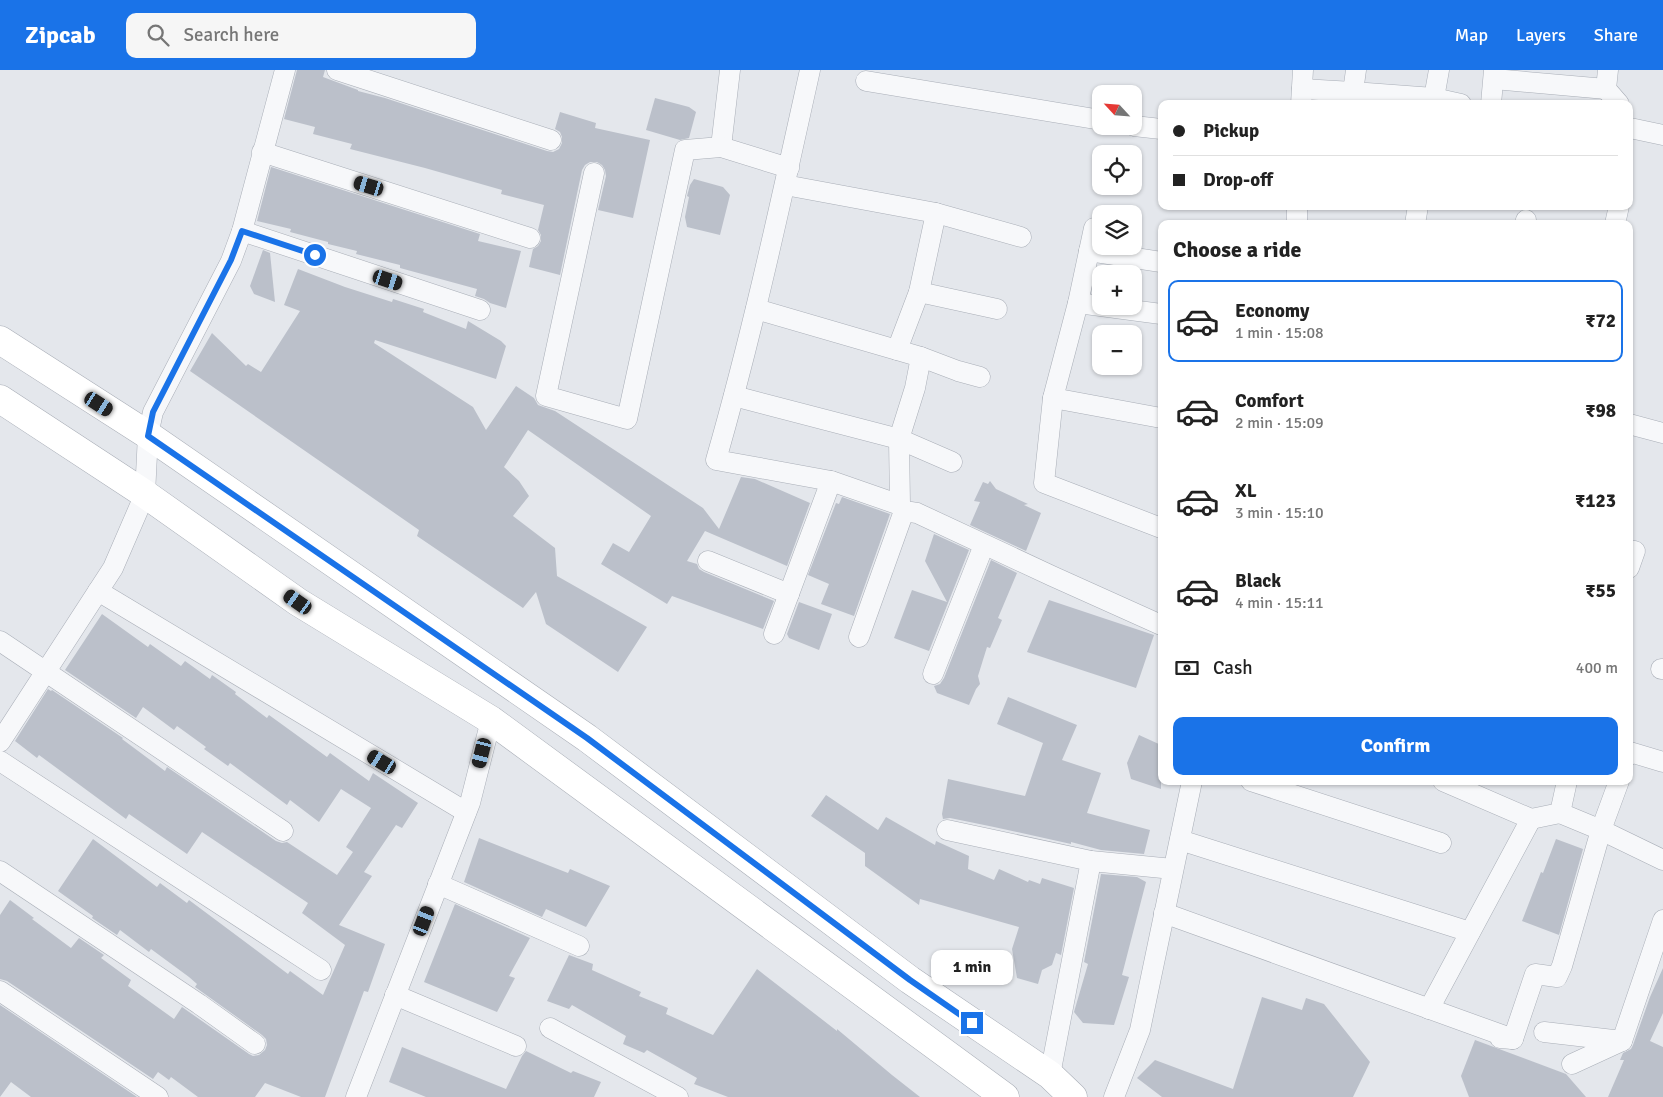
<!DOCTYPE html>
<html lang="en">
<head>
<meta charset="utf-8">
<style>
	:root { --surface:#fff; --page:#f6f6f6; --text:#222; --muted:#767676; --line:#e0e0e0; --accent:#1a73e8 }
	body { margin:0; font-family:Signika,sans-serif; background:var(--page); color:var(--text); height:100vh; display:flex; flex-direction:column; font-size:19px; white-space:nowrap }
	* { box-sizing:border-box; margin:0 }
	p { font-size:16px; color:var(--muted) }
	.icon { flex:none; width:28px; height:28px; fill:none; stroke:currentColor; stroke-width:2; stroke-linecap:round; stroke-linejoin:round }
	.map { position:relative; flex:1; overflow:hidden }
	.sheet { position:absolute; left:1158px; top:150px; width:475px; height:565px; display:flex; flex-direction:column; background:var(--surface); border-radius:10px; box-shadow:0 1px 4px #0004 }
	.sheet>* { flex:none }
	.top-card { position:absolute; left:1158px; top:30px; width:475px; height:110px; border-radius:10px; box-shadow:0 1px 4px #0004; display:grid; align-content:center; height:110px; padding:0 15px; background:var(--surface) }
	.needle { width:32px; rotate:296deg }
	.buttons { position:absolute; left:1092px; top:15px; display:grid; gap:10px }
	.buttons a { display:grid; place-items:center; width:50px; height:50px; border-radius:10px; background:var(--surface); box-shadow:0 1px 4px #0004; font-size:25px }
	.end { position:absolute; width:22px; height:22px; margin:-11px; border:6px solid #1a73e8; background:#fff; box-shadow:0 0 0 2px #fff }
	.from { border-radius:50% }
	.bubble { position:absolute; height:35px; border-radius:10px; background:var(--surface); box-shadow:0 1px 4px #0004; font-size:16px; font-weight:700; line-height:35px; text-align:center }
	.car { position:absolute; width:15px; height:30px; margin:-15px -8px; border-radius:6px; box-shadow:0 0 4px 1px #0007; background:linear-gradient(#222 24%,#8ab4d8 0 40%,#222 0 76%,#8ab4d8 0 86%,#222 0) }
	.top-card b { display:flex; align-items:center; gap:18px; height:48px; font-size:19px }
	.top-card b+b { border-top:1px solid var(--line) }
	.top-card i { width:12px; height:12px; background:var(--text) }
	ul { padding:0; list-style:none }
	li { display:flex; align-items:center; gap:15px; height:82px; margin:0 10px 8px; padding:0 5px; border:2px solid transparent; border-radius:10px }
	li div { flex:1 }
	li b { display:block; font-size:19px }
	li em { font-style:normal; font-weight:700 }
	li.selected { border-color:var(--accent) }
	li>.icon { width:45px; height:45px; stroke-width:1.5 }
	h2 { padding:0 15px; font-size:22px; line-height:60px }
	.pay { display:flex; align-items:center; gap:12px; height:55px; padding:0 15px; font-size:19px }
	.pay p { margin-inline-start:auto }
	.cta { display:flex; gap:10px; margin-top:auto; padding:10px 15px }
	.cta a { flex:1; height:58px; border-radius:10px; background:var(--accent); color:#fff; font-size:20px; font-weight:700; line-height:58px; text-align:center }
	header { display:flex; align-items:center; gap:30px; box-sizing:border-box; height:70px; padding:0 25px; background:var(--accent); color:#fff }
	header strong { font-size:24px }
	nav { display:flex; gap:28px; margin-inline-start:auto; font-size:18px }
	.search { width:350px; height:45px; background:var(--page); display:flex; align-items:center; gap:12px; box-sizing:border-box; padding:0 18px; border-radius:10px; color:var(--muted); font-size:19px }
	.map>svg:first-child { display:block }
	.building { fill:#bbc0ca }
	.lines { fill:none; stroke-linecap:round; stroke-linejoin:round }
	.street-casing { stroke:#a9aeb7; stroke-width:21 }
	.secondary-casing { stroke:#a9aeb7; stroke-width:29 }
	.street { stroke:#f7f8fa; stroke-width:20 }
	.secondary { stroke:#fff; stroke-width:28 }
	.route { stroke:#1a73e8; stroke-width:6 }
</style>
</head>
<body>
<header>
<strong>Zipcab</strong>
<div class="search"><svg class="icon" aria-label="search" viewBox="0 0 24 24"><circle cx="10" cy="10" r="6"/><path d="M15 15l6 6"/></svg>Search here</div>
<nav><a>Map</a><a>Layers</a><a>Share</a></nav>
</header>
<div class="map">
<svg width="1663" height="1027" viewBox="0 0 1663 1027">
	<rect width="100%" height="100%" fill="#e4e7ec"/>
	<!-- building -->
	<g class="building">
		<path d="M297 0H325L323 7 358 20V21L385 28 547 81 553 82 559 79 562 73V67L560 62 555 59 560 42 596 53 595 58 650 70 633 148 598 140 606 106 605 100 602 95 597 92H590L585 95 582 100 560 205 529 197 533 179 538 176 541 171V165L538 160 544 135 501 124 502 120 425 98 350 79 352 74 313 64 315 57 284 49Z"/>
		<path d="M655 28 689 37 696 42 689 68 680 70 646 60Z"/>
		<path d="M271 97 480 164 478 171 521 181 506 238 490 233 484 229 475 226 477 219 400 198V195L356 184 357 181 328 174V172L290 162 291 159 257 151Z"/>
		<path d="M694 109 723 117 730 125 720 165 687 157 685 147 689 127 687 126 690 115Z"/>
		<path d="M263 180 270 183 275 232 254 224 250 216Z"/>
		<path d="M298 199 345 217 392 232 393 229 424 239 423 242 466 259 468 251 501 271 506 276 496 309 375 270 374 273 473 337 486 360 516 316 534 328 538 335 555 341 703 438 719 459 741 407 755 409 810 433 787 496 705 461 687 491 697 494 699 499 704 502 774 531 763 559 672 526 667 534 601 494 613 473 629 482 651 446 528 360 504 397 519 411 529 426 513 446 555 478 557 506 647 557 618 602 546 554 536 522 523 538 417 466 419 460 190 301 212 263 246 296 248 294 261 302 300 241 284 235Z"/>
		<path d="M990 411 996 419 1028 434 1024 435 1041 443 1026 481 970 455 980 432 974 431 983 412 988 414Z"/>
		<path d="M842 427 890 444 854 546 821 534 829 514 808 505 836 433 839 434Z"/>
		<path d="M934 464 969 480 929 581 894 568 912 520 947 532 925 491Z"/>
		<path d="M991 490 1017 503 998 548 1002 550 990 578 987 577 978 606 980 614 976 619 969 635 937 623 934 616 940 614 944 608Z"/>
		<path d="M1049 530 1154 565 1136 618 1027 582Z"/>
		<path d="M799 532 832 544 819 580 789 568 787 564Z"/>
		<path d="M102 544 148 577 150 574 181 596 185 591 210 609 212 605 236 622 235 624 267 648 269 645 327 687 330 683 369 711 373 703 418 733 402 758 396 755 364 802 372 806 339 855 385 874 368 922 364 921 325 1027H301L265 1013 255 1027H198L171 1007 169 1010 158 1002 153 1009 7 911 0 909V845L10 830 34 848 32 849 71 878 79 868 104 885 101 888 131 910 128 916 174 949 182 937 249 984 253 986 259 985 265 980 267 975 266 969 262 965 195 917 197 914 189 907 151 879 149 882 120 860 117 865 92 848 93 846 58 821 93 769 157 817 160 813 187 833 189 830 288 904 290 901 323 925 345 875 302 843 308 833 202 762 187 784 129 744 126 749 39 685 37 688 15 671 48 619 51 621 52 620 123 668 122 669 165 701 167 697 276 771 282 773 287 772 337 805 353 782 346 777 371 738 341 719 319 752 290 730 287 735 230 693 228 696 204 679 206 677 177 656 174 660 143 637 136 648 65 600Z"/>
		<path d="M1008 627 1077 655 1062 690 1101 703 1087 743 1150 760 1144 784 1101 780 1071 772V774L994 757 950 748 943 749 942 744 948 709 1025 726 1043 673 997 654Z"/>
		<path d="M1139 665 1161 675V719L1131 709 1127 693Z"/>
		<path d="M826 725 878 760 886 747 935 775 936 771 969 786 968 799 994 810 999 799 1028 812 1029 810 1040 814 1042 808 1074 818 1061 885 1056 883 1052 895 1042 900 1038 914 1017 908 1012 879 1019 857 920 829 919 835 865 796V783L811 746Z"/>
		<path d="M479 768 568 803 570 799 610 816 586 857 546 839 542 847 464 812Z"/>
		<path d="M1556 769 1583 779 1559 865 1522 851 1541 802 1543 803Z"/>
		<path d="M1101 804 1137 807 1146 812 1122 905 1129 907 1114 955 1083 953 1074 942 1088 894 1084 892Z"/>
		<path d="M455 834 530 868 509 906 515 908 497 942 424 912Z"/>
		<path d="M569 885 593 894 592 900 641 922 639 926 668 938 666 944 713 965 757 899 837 961V959L892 1005 920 1027H728L694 1014 697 1008 647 980 644 983 623 974 626 966 572 935 569 939 547 931Z"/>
		<path d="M1663 898V943L1650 971 1663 977V1027H1608L1624 990H1620L1623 983 1631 979 1633 975 1650 927Z"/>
		<path d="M1262 927 1302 940 1306 928 1324 934 1370 992 1353 1027H1162L1137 1008 1155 990 1233 1019Z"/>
		<path d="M0 935 137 1027H31L11 1012 0 1027Z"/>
		<path d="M1475 970 1566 1004 1586 1027H1469L1461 1006Z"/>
		<path d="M402 977 506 1019 522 986 526 981 571 1003 573 1001 601 1012 594 1027H426L389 1012Z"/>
	</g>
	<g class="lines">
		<defs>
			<g id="street">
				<path d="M337 0 551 70"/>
				<path d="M810 0C781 131 753 261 716 390L831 411 900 435 904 441 917 443 1052 506 1161 555"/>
				<path d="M1356 0 1353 22 1434 28 1461 34"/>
				<path d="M1608 0 1606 19 1619 34"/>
				<path d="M1494 9 1606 19"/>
				<path d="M866 11 1101 50"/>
				<path d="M1302 19 1353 22"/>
				<path d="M1434 28 1439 0"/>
				<path d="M1301 34 1303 0"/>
				<path d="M1491 34 1494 0"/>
				<path d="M1134 56 1161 59"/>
				<path d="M1630 58 1663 65"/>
				<path d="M721 77 730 0"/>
				<path d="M262 82 530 168"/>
				<path d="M594 103 546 326 627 349 685 80 721 77 789 98"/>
				<path d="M785 115 936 143 919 222 897 280"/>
				<path d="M936 143 1021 167"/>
				<path d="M1297 154V136"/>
				<path d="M1415 154 1418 136"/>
				<path d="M1525 154 1526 150"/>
				<path d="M1615 154 1619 136"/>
				<path d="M1094 158 1078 233 1053 328 1161 348"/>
				<path d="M242 161 480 240"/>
				<path d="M1089 181 1161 192"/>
				<path d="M919 222 997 239"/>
				<path d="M1078 233 1161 244"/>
				<path d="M756 239 921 287 915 318 899 369 900 435"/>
				<path d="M921 287 958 301 980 307"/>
				<path d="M734 326 899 369 952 392"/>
				<path d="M1053 328 1044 413 1161 458"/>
				<path d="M1629 354 1663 363"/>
				<path d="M1629 480 1635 481 1629 498"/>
				<path d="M708 491 789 524"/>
				<path d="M98 521 466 742"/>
				<path d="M774 564 831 411"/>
				<path d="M859 567 904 441"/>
				<path d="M0 571 283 761"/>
				<path d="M1661 599H1663"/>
				<path d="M933 604 984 475"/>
				<path d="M0 672 113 498 145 424 148 365 153 342 231 191 242 161 285 0"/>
				<path d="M1629 685 1630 682 1663 692"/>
				<path d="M0 691 321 900"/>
				<path d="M1251 711 1441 773"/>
				<path d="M1443 711 1531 749 1560 743 1567 711"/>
				<path d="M1560 743 1601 760 1663 790"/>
				<path d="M947 760 1091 791 1173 799"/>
				<path d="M1180 770 1470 862"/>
				<path d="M0 801 199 934 255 974"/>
				<path d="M438 814 579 876"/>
				<path d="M1164 843 1513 969"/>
				<path d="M0 921 158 1027"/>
				<path d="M395 925 516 976"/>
				<path d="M1429 939 1531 749"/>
				<path d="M550 958 678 1027"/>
				<path d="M1544 962 1622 971"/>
				<path d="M1500 968 1513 969 1535 904 1557 907 1562 896 1601 760 1619 711"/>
				<path d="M1572 994 1622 971 1663 850"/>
				<path d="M1050 1005 1091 791"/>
				<path d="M356 1027 470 733 491 650"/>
				<path d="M1114 1027 1140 960 1192 711"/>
			</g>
			<g id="secondary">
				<path d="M0 270 148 365 587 668 910 910 1050 1005 1073 1027"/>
				<path d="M0 329 145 424 298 532 491 650 1005 1027"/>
			</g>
		</defs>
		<!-- street casing -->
		<use href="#street" class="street-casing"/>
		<!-- secondary casing -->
		<use href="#secondary" class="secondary-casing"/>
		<!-- street -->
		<use href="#street" class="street"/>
		<!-- secondary -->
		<use href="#secondary" class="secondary"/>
	</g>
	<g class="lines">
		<!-- route -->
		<path class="route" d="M315 185 242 161 231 190 153 342 148 366 587 668 910 910 972 953"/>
	</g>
</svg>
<div class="buttons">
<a><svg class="needle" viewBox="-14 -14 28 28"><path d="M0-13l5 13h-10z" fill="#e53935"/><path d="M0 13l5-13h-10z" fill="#767676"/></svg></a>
<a><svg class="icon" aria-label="locate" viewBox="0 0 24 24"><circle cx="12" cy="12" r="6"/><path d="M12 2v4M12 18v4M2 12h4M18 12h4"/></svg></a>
<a><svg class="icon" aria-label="layers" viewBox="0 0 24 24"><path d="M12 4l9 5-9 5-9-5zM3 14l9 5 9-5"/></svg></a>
<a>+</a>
<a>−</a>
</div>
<i class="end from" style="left:315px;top:185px"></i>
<i class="end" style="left:972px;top:953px"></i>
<div class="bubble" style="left:931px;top:880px;width:82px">1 min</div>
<i class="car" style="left:369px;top:116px;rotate:287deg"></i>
<i class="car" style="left:388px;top:210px;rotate:108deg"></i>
<i class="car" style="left:99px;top:334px;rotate:123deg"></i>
<i class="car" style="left:298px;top:532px;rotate:305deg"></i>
<i class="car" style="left:482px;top:683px;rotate:194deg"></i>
<i class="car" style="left:382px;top:692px;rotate:301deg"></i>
<i class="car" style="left:424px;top:851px;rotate:21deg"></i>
<div class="top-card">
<b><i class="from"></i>Pickup</b>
<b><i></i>Drop-off</b>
</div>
<section class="sheet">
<h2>Choose a ride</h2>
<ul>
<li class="selected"><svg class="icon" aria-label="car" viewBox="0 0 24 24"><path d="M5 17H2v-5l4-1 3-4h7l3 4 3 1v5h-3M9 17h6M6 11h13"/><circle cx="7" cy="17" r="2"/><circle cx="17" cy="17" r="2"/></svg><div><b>Economy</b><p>1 min · 15:08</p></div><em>₹72</em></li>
<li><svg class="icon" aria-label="car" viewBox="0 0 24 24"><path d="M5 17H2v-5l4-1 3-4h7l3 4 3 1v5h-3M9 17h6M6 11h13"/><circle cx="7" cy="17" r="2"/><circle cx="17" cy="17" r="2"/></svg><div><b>Comfort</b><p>2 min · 15:09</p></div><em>₹98</em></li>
<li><svg class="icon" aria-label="car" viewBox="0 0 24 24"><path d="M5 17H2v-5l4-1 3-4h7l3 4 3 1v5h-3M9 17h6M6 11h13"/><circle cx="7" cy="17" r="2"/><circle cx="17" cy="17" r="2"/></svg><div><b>XL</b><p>3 min · 15:10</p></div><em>₹123</em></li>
<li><svg class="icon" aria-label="car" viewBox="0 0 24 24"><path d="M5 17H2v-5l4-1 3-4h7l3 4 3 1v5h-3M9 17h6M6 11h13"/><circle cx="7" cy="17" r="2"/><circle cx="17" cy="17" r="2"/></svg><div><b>Black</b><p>4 min · 15:11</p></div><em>₹55</em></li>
</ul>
<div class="pay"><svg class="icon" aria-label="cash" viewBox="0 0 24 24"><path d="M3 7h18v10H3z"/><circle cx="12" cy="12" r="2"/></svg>Cash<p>400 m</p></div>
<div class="cta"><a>Confirm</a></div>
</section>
</div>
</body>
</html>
